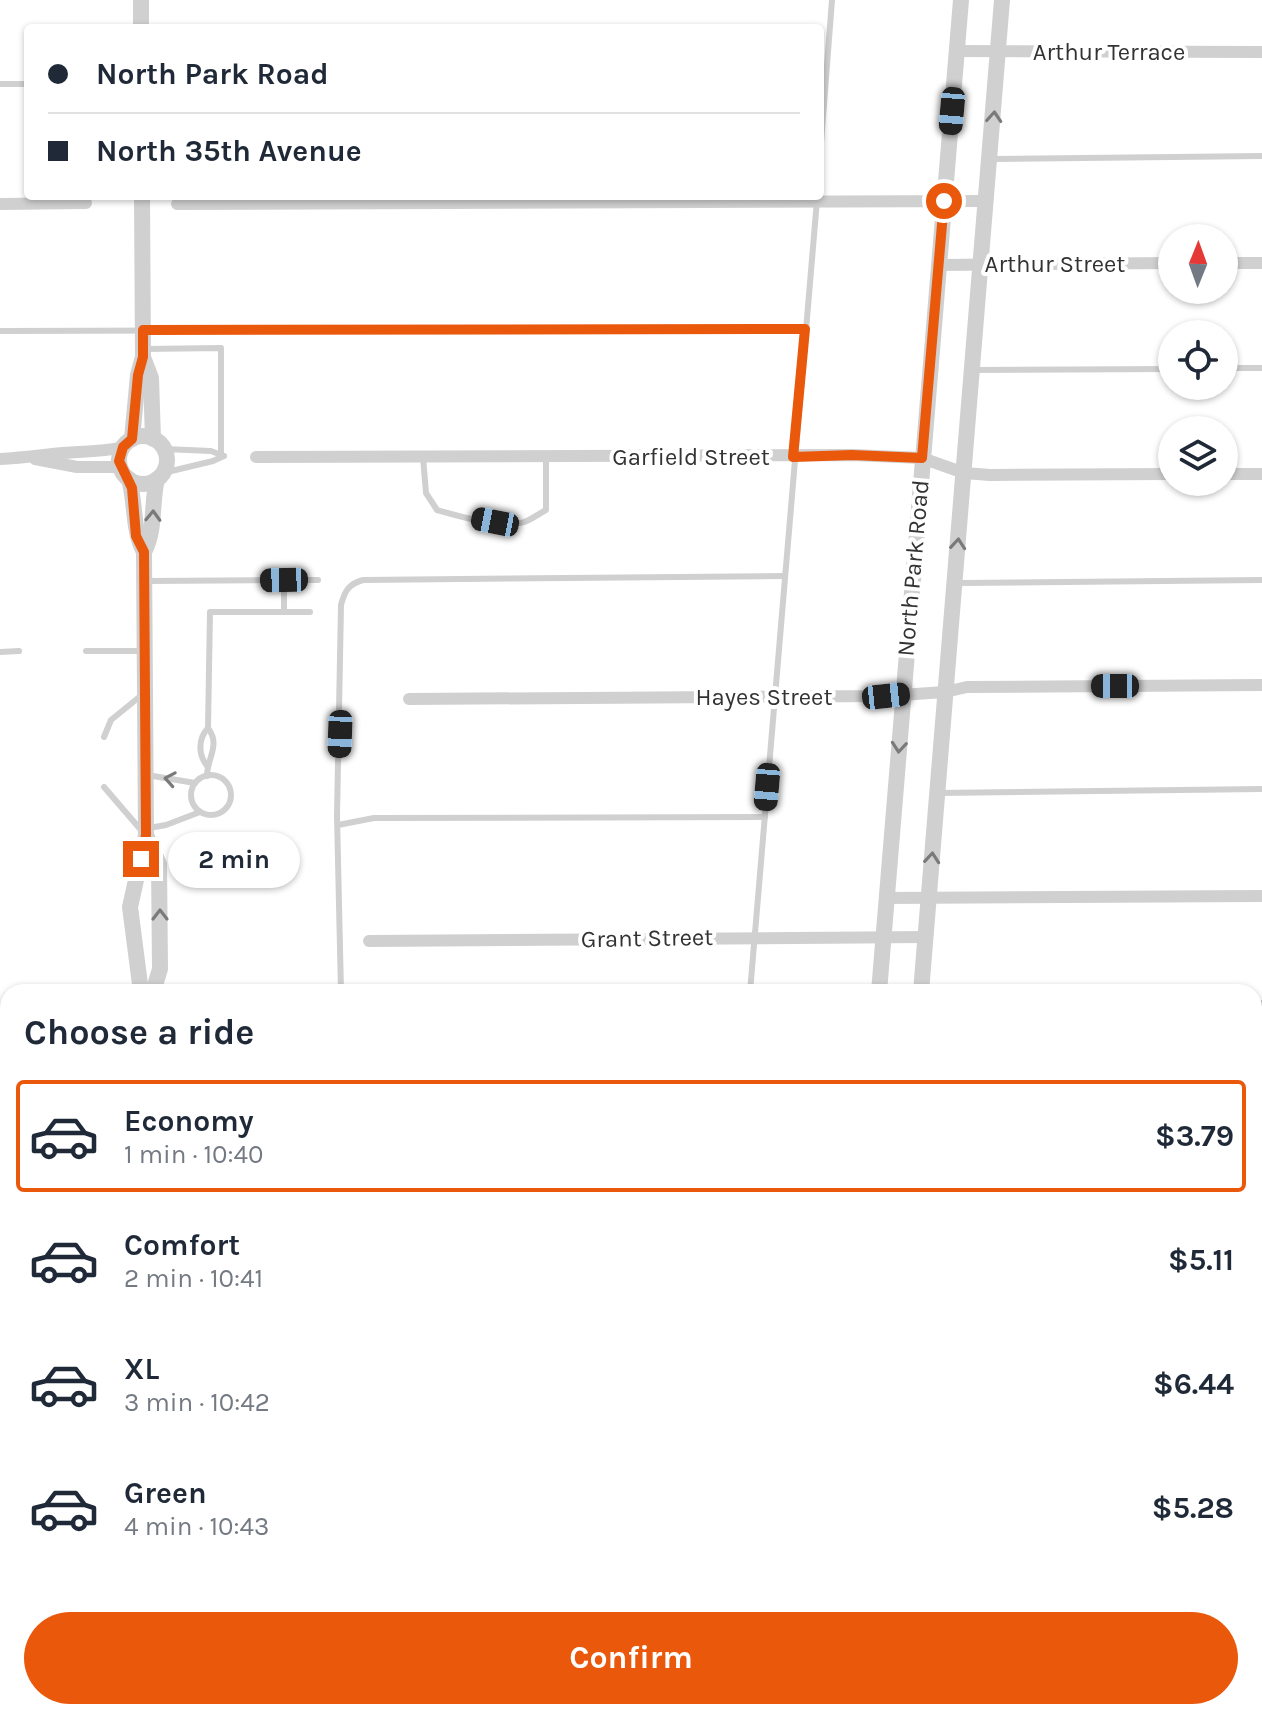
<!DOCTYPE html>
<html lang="en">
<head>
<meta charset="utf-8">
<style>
	:root { --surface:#fff; --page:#f6f6f7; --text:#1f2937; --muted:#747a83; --line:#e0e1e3; --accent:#ea580c }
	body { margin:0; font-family:Karla,sans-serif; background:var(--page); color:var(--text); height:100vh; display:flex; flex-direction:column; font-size:30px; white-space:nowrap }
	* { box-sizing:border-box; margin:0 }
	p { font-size:26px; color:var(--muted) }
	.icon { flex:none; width:44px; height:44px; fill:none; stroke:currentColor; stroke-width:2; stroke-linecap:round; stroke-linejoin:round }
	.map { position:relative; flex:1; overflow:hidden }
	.side { position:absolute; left:0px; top:984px; width:1262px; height:736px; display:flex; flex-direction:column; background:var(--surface); border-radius:24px 24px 0 0; box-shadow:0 2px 6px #0004 }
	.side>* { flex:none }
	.banner { position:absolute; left:24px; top:24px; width:800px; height:176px; border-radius:8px; box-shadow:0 2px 6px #0004; display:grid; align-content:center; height:176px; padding:0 24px; background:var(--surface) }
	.needle { width:52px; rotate:1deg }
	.buttons { position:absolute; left:1158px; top:224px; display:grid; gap:16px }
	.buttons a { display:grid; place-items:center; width:80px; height:80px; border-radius:50%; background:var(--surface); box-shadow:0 2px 6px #0004; font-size:40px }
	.end { position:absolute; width:36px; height:36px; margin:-18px; border:10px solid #ea580c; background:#fff; box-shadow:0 0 0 4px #fff }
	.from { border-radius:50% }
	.bubble { position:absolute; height:56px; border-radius:28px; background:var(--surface); box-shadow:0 2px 6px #0004; font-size:26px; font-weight:700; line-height:56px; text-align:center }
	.car { position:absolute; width:24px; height:48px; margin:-24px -12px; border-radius:10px; box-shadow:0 0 6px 2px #0007; background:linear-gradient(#222 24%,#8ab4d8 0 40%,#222 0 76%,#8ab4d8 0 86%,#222 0) }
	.banner b { display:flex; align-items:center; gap:28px; height:76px; font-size:30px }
	.banner b+b { border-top:2px solid var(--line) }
	.banner i { width:20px; height:20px; background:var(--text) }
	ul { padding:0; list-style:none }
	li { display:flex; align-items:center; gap:24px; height:112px; margin:0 16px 12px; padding:0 8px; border:4px solid transparent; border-radius:8px }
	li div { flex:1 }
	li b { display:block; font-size:30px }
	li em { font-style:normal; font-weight:700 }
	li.selected { border-color:var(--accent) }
	li>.icon { width:72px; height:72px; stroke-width:1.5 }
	h2 { padding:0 24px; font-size:36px; line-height:96px }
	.button { display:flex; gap:16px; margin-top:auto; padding:16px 24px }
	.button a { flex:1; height:92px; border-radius:48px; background:var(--accent); color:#fff; font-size:32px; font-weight:700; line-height:92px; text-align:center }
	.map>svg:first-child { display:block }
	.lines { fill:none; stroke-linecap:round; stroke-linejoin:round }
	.service { stroke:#d0d0d0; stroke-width:6 }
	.minor { stroke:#d0d0d0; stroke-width:12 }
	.tertiary { stroke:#d0d0d0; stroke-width:16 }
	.oneway { stroke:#7a7a7a }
	.route { stroke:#ea580c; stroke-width:10 }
	.labels { text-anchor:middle; stroke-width:8; stroke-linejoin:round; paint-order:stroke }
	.street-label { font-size:24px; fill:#333; stroke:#fff }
</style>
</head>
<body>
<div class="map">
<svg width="1262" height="1720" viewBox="0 0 1262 1720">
	<rect width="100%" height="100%" fill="#fff"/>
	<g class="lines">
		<!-- service -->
		<g class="service">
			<path d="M0 84H28"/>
			<path d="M820 156 832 0"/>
			<path d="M991 159 1262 156"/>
			<path d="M0 331 805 329"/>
			<path d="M144 349 221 348V455"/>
			<path d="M1224 368H1262"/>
			<path d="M972 370 1172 369"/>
			<path d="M164 449 211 451 224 456"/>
			<path d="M423 457 426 493 437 510C458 516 502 529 524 522 531 520 540 513 546 510V457"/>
			<path d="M163 473 213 461 224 456"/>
			<path d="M147 581 318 580"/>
			<path d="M958 583 1262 580"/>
			<path d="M284 612V580"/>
			<path d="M86 651H142"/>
			<path d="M0 652 19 651"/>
			<path d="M104 737 111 720 143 694"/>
			<path d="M207 766C198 754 198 739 208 728"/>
			<path d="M147 775 195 783"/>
			<circle cx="211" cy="795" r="20"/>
			<path d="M207 776C207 758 221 745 208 728L210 612H310"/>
			<path d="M104 787 141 830"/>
			<path d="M938 793 1262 789"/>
			<path d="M338 825 374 818 765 817"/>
			<path d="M149 828 166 825 200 812"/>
			<path d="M341 992 337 816 341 605C345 590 349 584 363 580L784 576"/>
			<path d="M750 992 817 200"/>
			<path d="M1254 1003H1262"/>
			<path d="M0 1136H8"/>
			<path d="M0 1275 8 1272"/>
			<path d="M0 1591 8 1586"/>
			<path d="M739 1712V1720"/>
		</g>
		<!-- minor -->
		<g class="minor">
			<path d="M957 51 1262 52"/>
			<path d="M0 204 86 203"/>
			<path d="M177 204 987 201"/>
			<path d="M1224 263H1262"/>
			<path d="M939 265 1172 263"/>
			<path d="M256 457 852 455 922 458 964 473 990 475 1172 474"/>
			<path d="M0 459C18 458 34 456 52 454 75 451 99 453 123 447"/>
			<path d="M35 459 77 467H120"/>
			<path d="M1224 474H1262"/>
			<path d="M409 699 886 696 945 692 967 687 1262 685"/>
			<path d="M886 898 1262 896"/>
			<path d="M369 941 926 937"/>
			<path d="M1254 1074 1262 1069"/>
			<path d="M0 1412 8 1408"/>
			<path d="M0 1461 8 1456"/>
			<path d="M1214 1712V1720"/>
			<path d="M5 1720 18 1712"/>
		</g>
		<!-- tertiary -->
		<g class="tertiary">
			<path d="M141 0V28"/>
			<path d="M143 357 151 378 153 439"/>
			<circle cx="143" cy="460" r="24"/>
			<path d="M132 439 138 375 143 357 142 196"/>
			<path d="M129 479C136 504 132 529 144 552"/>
			<path d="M146 835 159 864 160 969 153 992"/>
			<path d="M141 992 130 907 146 835 144 552C156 529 151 504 157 479"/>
			<path d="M879 992 961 0"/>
			<path d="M921 992 1002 0"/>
			<path d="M0 1173 8 1175"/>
			<path d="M1254 1183H1262"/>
			<path d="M154 1712V1720"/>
			<path d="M866 1712V1720"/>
			<path d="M907 1712V1720"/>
		</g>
	</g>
	<!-- one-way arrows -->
	<defs><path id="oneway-chevron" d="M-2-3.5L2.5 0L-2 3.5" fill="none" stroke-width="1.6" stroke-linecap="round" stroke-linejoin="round" transform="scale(2)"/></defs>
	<g class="oneway">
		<use href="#oneway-chevron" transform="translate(994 117) rotate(-86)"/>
		<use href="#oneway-chevron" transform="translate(153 516) rotate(-88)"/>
		<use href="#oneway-chevron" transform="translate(958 544) rotate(-85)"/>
		<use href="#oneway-chevron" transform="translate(899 747) rotate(95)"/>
		<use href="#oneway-chevron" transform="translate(170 779) rotate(-170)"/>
		<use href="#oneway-chevron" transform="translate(932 858) rotate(-85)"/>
		<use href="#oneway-chevron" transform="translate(160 915) rotate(-90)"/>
	</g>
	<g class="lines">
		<!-- route -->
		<path class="route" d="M141 859 146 835 144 552 136 536 132 488 119 461 123 447 132 439 138 375 143 357V330L805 329 793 457 852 455 922 458 944 201"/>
	</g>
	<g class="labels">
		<!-- street labels -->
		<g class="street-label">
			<text x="1109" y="60">Arthur Terrace</text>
			<text x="1055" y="272">Arthur Street</text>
			<text x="691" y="465">Garfield Street</text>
			<text transform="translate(913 568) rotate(-85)" y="8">North Park Road</text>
			<text x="764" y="705">Hayes Street</text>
			<text transform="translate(647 938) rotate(-1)" y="8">Grant Street</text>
		</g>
	</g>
</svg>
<div class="buttons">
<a><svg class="needle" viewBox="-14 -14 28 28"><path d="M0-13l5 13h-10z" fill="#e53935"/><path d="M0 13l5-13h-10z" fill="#747a83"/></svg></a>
<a><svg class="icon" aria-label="locate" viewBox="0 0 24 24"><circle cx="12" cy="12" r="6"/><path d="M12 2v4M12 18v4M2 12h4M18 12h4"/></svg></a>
<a><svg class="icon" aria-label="layers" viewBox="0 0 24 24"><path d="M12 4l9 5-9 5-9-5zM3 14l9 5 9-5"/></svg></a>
</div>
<i class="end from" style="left:944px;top:201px"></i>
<i class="end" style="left:141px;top:859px"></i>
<div class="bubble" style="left:168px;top:832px;width:132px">2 min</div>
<i class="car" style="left:952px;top:111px;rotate:185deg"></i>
<i class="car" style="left:495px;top:522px;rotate:281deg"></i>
<i class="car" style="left:284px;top:580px;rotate:269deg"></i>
<i class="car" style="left:1115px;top:686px;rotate:270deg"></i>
<i class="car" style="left:886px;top:696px;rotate:84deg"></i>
<i class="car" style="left:340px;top:734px;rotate:182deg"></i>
<i class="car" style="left:767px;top:787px;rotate:185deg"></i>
<div class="banner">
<b><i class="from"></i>North Park Road</b>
<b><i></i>North 35th Avenue</b>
</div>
<section class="side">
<h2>Choose a ride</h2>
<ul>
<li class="selected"><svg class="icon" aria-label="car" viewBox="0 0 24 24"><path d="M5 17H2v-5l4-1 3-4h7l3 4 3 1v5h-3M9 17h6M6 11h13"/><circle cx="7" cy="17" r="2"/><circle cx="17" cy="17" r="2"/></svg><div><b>Economy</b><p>1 min · 10:40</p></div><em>$3.79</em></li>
<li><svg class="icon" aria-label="car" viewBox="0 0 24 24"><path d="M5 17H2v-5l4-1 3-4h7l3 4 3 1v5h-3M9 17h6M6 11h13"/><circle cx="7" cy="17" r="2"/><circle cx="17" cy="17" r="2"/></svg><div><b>Comfort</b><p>2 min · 10:41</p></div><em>$5.11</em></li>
<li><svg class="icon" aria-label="car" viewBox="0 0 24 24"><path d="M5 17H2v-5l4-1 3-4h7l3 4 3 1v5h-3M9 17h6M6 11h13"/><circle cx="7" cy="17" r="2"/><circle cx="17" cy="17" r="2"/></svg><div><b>XL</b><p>3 min · 10:42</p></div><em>$6.44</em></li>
<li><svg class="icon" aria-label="car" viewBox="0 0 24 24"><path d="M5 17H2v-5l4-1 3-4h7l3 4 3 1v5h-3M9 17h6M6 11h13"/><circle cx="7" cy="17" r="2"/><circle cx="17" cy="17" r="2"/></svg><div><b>Green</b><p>4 min · 10:43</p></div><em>$5.28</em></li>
</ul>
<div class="button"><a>Confirm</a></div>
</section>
</div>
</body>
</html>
